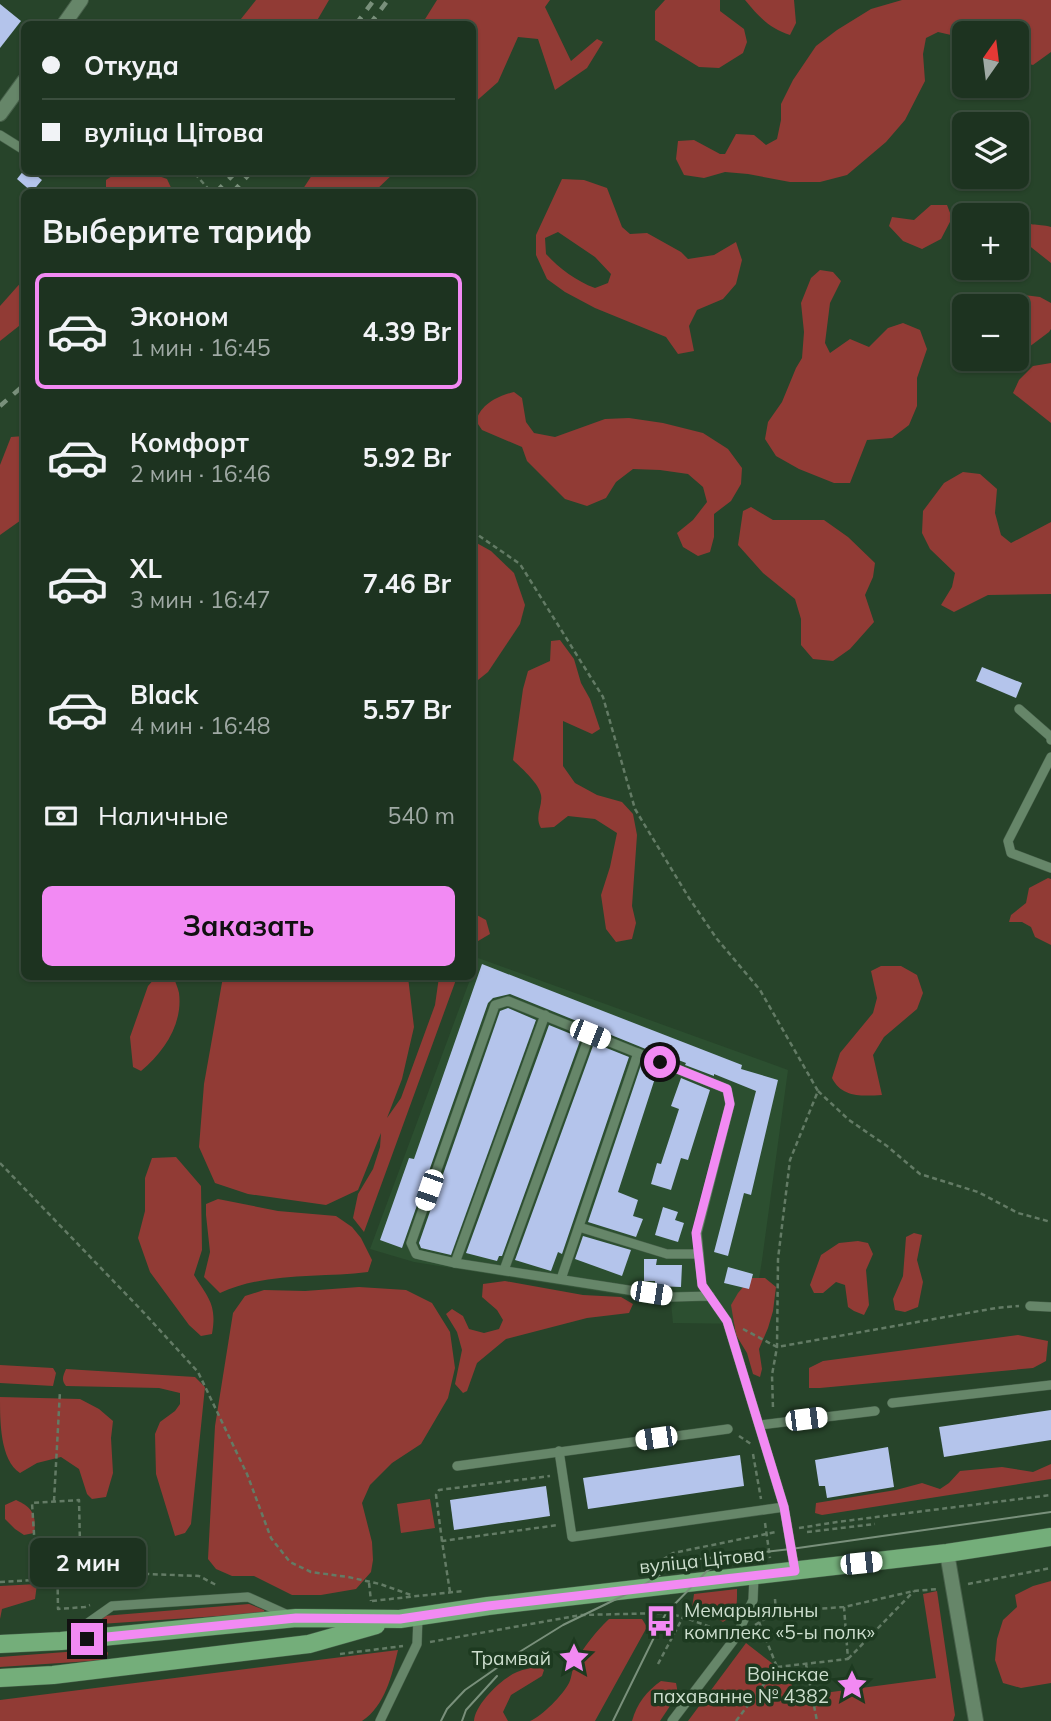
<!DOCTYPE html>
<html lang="ru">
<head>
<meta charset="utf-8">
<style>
	:root { --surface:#1d3320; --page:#2a3f2d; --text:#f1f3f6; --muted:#a0aaa5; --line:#3b4e3e; --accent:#f28af3 }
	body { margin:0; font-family:Mulish,sans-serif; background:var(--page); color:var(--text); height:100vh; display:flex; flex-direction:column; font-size:26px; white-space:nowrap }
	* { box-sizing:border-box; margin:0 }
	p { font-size:23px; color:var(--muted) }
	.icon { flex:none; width:38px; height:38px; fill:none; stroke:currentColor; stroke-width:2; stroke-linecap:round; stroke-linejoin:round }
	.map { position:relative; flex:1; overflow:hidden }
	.details { position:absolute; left:21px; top:189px; width:455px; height:791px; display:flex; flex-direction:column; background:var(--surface); border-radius:10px; box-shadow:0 2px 5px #0004,0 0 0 2px var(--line) }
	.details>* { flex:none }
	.hud { position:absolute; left:21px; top:21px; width:455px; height:154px; border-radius:10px; box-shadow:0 2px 5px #0004,0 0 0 2px var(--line); display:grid; align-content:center; height:154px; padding:0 21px; background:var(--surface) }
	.needle { width:46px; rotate:14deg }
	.tools { position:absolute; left:952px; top:21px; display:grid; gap:14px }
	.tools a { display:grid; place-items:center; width:77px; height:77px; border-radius:10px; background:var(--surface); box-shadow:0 2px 5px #0004,0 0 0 2px var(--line); font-size:35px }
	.end { position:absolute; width:32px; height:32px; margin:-16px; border:9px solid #f28af3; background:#111; box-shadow:0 0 0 4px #111 }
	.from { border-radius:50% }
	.bubble { position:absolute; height:49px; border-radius:10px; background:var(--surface); box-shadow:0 2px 5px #0004,0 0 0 2px var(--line); font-size:23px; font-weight:700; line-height:49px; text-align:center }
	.car { position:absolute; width:21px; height:42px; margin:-21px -10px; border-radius:9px; box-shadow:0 0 5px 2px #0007; background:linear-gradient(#fff 24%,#345 0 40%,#fff 0 76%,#345 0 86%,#fff 0) }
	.hud b { display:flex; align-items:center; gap:24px; height:66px; font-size:26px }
	.hud b+b { border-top:2px solid var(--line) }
	.hud i { width:18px; height:18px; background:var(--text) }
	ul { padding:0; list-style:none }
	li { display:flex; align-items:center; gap:21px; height:116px; margin:0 14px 10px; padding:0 7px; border:4px solid transparent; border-radius:10px }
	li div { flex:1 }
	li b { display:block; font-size:26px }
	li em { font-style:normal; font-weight:700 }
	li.active { border-color:var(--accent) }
	li>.icon { width:63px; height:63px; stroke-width:1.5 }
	h2 { padding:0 21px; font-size:32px; line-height:84px }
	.pay { display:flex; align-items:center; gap:18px; height:77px; padding:0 21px; font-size:26px }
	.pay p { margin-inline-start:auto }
	.cta { display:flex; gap:14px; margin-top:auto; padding:14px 21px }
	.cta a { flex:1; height:80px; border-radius:10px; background:var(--accent); color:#111; font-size:28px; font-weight:700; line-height:80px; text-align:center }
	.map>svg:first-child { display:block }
	.built { fill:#2c4f30 }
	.green { fill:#913b35; fill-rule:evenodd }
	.building { fill:#b4c4eb }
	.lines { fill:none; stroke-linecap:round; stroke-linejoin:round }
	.service-casing { stroke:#47604a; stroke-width:10 }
	.minor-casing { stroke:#47604a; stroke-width:16 }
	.primary-casing { stroke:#47604a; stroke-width:19 }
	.path { stroke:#637b65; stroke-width:2.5; stroke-dasharray:5 3.5; stroke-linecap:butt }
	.service { stroke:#668669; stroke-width:9 }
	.minor { stroke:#668669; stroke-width:14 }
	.primary { stroke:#74ae7a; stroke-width:18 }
	.tram { stroke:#79907b; stroke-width:2 }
	.rail { stroke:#79907b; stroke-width:4.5; stroke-dasharray:9 9; stroke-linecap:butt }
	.route { stroke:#f28af3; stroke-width:9 }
	.labels { text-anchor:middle; stroke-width:7; stroke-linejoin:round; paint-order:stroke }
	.street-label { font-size:19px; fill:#cddece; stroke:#1d3a20 }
	.poi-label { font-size:19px; fill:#cddece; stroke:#1d3a20; text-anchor:end }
</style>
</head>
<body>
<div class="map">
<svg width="1051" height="1721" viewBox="0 0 1051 1721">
	<rect width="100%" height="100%" fill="#27442a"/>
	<!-- built -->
	<path class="built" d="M478 958 788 1070 762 1260 752 1324 673 1323 671 1303 414 1262 370 1249 471 977 472 976Z"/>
	<!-- green -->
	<g class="green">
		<path d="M256 0H329L315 24H237Z"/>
		<path d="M437 0H550L545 7 571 61 597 39 603 42 587 68 555 90 538 39 518 37 498 82 473 104 472 24H422Z"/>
		<path d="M665 0H720V11L744 29 747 42 743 53 719 68 699 67 655 40V11Z"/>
		<path d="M745 0H794L796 23 790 35C769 28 759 17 745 0Z"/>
		<path d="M902 0H1051V52L1033 65 1017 61V33H964V38L938 32 926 38 923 54 925 81 905 120 886 142 847 175 820 182H790L748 174 725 172 704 178 684 175 676 159 678 141 694 140 720 154H725L736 134 754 135 766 145 777 139 781 120V104L793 80 816 46 837 30 871 9Z"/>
		<path d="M118 172H148L167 179 173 192H106V180Z"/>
		<path d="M314 172H395L374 192H301Z"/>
		<path d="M979 177H1015L1016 182 1013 190 999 191 979 185Z"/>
		<path d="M562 179 584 180 607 188 622 227 630 234 647 233 681 252 688 259 714 255 736 242 742 260 736 284 723 299 697 310 689 326 694 351 678 354 666 337 595 308 565 292 547 279 536 255V235ZM558 232 595 257 611 274 608 283 595 288C576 281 560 269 546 254L545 238Z"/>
		<path d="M931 205H947L952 218 941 239 922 249 903 241 889 226 892 217 914 220Z"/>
		<path d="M1017 218C1028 227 1037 223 1051 227V263L1017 236Z"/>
		<path d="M820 270 833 272 841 281 830 303 825 343 830 353 850 339 869 347 888 328 903 323 920 330 927 349 917 378V406L909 425 892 438 867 440 850 483H834L799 469 776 456 765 439 768 422 782 402 796 368 802 358 804 332 801 303 811 278Z"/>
		<path d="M24 279V322L0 341V306Z"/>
		<path d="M1007 293 1040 297 1051 303V329L1049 332 1021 353 1017 354V306H982L984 298Z"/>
		<path d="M1051 363V423L1013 393 1019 380 1033 366Z"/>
		<path d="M514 392 522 398 526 422 534 433 555 437 605 419 629 418 663 423 703 433 728 449 742 468 741 484 731 501 714 514V537L710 552 698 556 683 547 677 533 693 520 707 502 703 487 688 474 660 470 633 469 616 482 606 498 587 506 565 499 527 461 522 447 482 430 476 421C481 404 498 396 514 392Z"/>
		<path d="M24 436V518L0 535V465L11 437Z"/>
		<path d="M963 472 980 474 997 489 995 513 1001 535 1011 543 1051 522V594L988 595 954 612 941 605 952 587 955 573 930 549 922 533 923 511 944 483Z"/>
		<path d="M751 507 773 520H824L848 537 875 563 873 577 865 595 874 622 850 649 833 661 813 659 801 645V619L795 599 763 573 738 545 743 511Z"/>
		<path d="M473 541 491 551 514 573 525 605 520 624 488 672 473 684Z"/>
		<path d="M560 640 574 659 581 683 590 699 600 729 592 734 563 721V766L575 783 597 795 622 802 633 814 637 835 632 906 636 923 632 939 616 942 606 929 601 895 610 867 617 833 595 819 568 816 554 827 541 828C534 816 543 806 541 795 539 783 521 768 513 760L523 689 528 671 550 661 551 641Z"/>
		<path d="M1048 878 1051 879V945L1035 937 1031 927 1022 922H1009L1011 915 1026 903 1029 888Z"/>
		<path d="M473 913 486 920 490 934 473 944Z"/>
		<path d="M881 966H901L917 975 923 993 917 1009 884 1037 873 1055 882 1095C862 1096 842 1098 832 1078L840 1053 873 1013 877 998 871 971Z"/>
		<path d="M156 977H174C175 982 178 988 179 993 183 1024 164 1052 141 1071L133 1067 130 1037 148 986Z"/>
		<path d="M223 977H408L414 1027 402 1079 387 1118 401 1098 435 1005 439 977H457L364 1232 353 1218 358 1194 373 1169 380 1147 381 1133 358 1190 326 1205 248 1194 215 1183 199 1147 204 1084Z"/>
		<path d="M176 1157 201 1186 202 1250 194 1275C209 1299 217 1305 212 1334L201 1336 189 1325 150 1272 138 1238 145 1211V1178L152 1158Z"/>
		<path d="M218 1199 278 1211 336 1216 352 1227 361 1238 372 1260 368 1272C320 1278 265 1272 220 1293L204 1277 210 1252 206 1215V1204Z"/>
		<path d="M914 1233 922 1235 917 1260 923 1282 918 1307 905 1312 895 1310 893 1299 903 1276 906 1237Z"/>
		<path d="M858 1241 868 1243 873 1254 866 1270 869 1305 864 1315 854 1311 848 1307 845 1285 836 1282 823 1293H814L810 1285 821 1255 839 1243Z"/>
		<path d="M751 1278H765L776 1287 773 1311 768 1328 759 1349 762 1369 760 1377 753 1374 747 1353 736 1335 731 1305 738 1293Z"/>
		<path d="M505 1281 583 1295 621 1297 633 1304 629 1313 587 1318 506 1339 477 1363 467 1391 463 1393 455 1384 462 1350 457 1332 446 1314 452 1309 463 1316 469 1329 484 1333 499 1329 503 1320 497 1310 482 1297 483 1284Z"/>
		<path d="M359 1287 406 1290 432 1303 450 1332 455 1368 448 1398 421 1444 392 1463 370 1485 362 1503 372 1542 373 1560 371 1572 356 1589 321 1595H292L254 1576H232L216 1569 208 1559 215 1426 233 1313 245 1296 264 1290 305 1291Z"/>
		<path d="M1018 1335 1048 1341 1046 1361 1033 1368 820 1388H809V1368L823 1361Z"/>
		<path d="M0 1365 53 1368 56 1373 53 1386 0 1383Z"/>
		<path d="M66 1369 195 1377 205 1387 191 1524 185 1533 175 1536 156 1474 155 1434 160 1422 175 1411 180 1404V1393L159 1388 66 1386C61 1380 63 1376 66 1369Z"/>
		<path d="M0 1397 80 1399 99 1409 113 1421 111 1438 113 1473 106 1497 92 1499 87 1494 79 1469 61 1457 37 1463 20 1473C0 1460 0 1421 0 1397Z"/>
		<path d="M1051 1464V1479L822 1515 815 1513 816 1503 896 1490 922 1483 940 1489 949 1483 960 1471 1002 1467 1033 1472Z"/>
		<path d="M430 1499 435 1528 401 1533 397 1504Z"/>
		<path d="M16 1500C32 1507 37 1515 34 1533L24 1535 15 1529 5 1519V1505Z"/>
		<path d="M1051 1581V1683L1021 1688 1003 1683 995 1660 997 1639 1003 1620 1017 1607 1015 1595 1033 1586Z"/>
		<path d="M37 1584 35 1599 2 1609 0 1619V1586Z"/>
		<path d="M737 1589C737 1607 738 1612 723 1622L705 1612 692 1608 694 1594Z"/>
		<path d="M937 1591 955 1715 953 1721H688L746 1643 777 1667 792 1685 794 1697 936 1678 923 1594Z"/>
		<path d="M249 1604 264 1610 265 1613 100 1624 99 1620 103 1616Z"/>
		<path d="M609 1619H642L647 1627 595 1721H530C542 1716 563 1695 569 1683 572 1677 572 1669 575 1662 584 1647 596 1631 609 1619Z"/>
		<path d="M105 1649 108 1653 106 1660 0 1667V1657Z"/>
		<path d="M398 1650C392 1675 385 1706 362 1721H0V1700Z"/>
		<path d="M539 1666 544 1670 542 1676 511 1695 503 1712 508 1721H474C475 1704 502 1678 517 1672 524 1669 532 1668 539 1666Z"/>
		<path d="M661 1681 676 1683 678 1694 660 1721H632C637 1703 647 1691 661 1681Z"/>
	</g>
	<!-- building -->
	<g class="building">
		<path d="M0 4 21 21 0 48Z"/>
		<path d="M24 170V172H32L42 180 32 192 17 179Z"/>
		<path d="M982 667 1022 683 1016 698 976 681Z"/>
		<path d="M482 964 742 1065 741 1069 778 1080 751 1195 744 1193 728 1256 714 1252 756 1091 714 1074V1076L685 1065 686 1063 663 1054V1056L510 994 493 998 488 1003 402 1248 380 1240 409 1158 414 1159Z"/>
		<path d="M508 1008 536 1020 451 1255 421 1248 419 1243 500 1011Z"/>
		<path d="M549 1025 581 1038 502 1256H499L497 1261 466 1253Z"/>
		<path d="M594 1043 629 1057 562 1254 558 1252 551 1271 515 1260Z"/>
		<path d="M642 1062 658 1069 618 1192 638 1200 633 1216 643 1219 636 1237 588 1222Z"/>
		<path d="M681 1078 710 1090 688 1160 681 1158 671 1190 651 1184 657 1163 661 1164 679 1109 671 1106Z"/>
		<path d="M663 1207 678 1212 675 1220 684 1223 678 1242 655 1235Z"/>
		<path d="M583 1236 631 1250 622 1276 575 1259Z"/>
		<path d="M644 1259H657L656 1265H682L681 1287 655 1286V1281H644Z"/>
		<path d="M728 1267 753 1274 749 1289 724 1283Z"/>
		<path d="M1051 1410V1440L944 1457 939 1427Z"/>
		<path d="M888 1447 894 1487 827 1498 825 1486H819L815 1460Z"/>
		<path d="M740 1455 744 1486 588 1509 583 1478Z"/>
		<path d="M546 1486 550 1516 454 1530 450 1500Z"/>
	</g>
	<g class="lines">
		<defs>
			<g id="service">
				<path d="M0 135 24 150"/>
				<path d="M1019 709 1051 737V740"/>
				<path d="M1051 757 1008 841 1011 853 1051 868"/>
				<path d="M579 1227 667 1254H699"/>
				<path d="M455 1263 545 1015"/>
				<path d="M504 1270 590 1034"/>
				<path d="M561 1279 638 1053"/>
				<path d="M710 1296 673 1297 455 1263 416 1254 411 1243 495 1005 508 1001 727 1089 730 1104 697 1233 702 1285 727 1321 784 1507 795 1571"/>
				<path d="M1030 1306 1051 1307"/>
				<path d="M892 1403 1051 1385"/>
				<path d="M760 1425 875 1411"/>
				<path d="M559 1451 572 1537 784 1507"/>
				<path d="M457 1466 728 1429"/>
				<path d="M68 1637 112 1606 248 1597 288 1615"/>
				<path d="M380 1721 417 1644 418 1617"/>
				<path d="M672 1721 736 1637 753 1600 754 1576"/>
			</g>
			<g id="minor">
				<path d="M64 24 81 0"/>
				<path d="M0 114 24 81"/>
				<path d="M947 1553 976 1721"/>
			</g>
			<g id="primary">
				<path d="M0 1644 61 1641 296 1618 400 1619 488 1606 947 1553 1051 1537"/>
				<path d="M0 1678 53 1675 309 1644 376 1625"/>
			</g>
		</defs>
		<!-- service casing -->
		<use href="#service" class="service-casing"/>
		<!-- minor casing -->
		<use href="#minor" class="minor-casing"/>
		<!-- primary casing -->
		<use href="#primary" class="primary-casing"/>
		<!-- path -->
		<g class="path">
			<path d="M186 172 197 176 211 192"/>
			<path d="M472 531 520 564 603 697 635 809 689 898 717 939 760 990 818 1091 790 1160 778 1259 777 1347 772 1375 773 1408 772 1410"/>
			<path d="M818 1091 849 1120 887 1146 920 1174 978 1192 1018 1213 1051 1222"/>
			<path d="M0 1163 146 1315 198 1372 247 1474 271 1538 290 1562 311 1572 348 1577 380 1584 411 1595"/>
			<path d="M743 1329 777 1347 996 1308 1019 1306"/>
			<path d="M739 1436 751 1444"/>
			<path d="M753 1454 761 1499"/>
			<path d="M54 1501 60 1391"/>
			<path d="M765 1523 770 1558"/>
			<path d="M799 1528 837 1522 1051 1495"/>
			<path d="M807 1532 875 1524"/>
			<path d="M442 1541 436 1495 439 1490 550 1476"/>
			<path d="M80 1545 79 1500 32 1503 35 1549 80 1545 128 1554 147 1574"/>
			<path d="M57 1547 58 1609 85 1607 90 1605"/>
			<path d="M649 1569 673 1553 776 1532"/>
			<path d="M0 1582 147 1574 199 1576 218 1586"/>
			<path d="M369 1583 371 1601"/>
			<path d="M968 1584 1051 1568"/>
			<path d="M450 1592 442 1541 558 1525"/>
			<path d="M775 1599 776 1612 844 1607 914 1591 938 1589"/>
			<path d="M372 1601 463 1591"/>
			<path d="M759 1622 777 1667"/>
			<path d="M755 1625 776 1612"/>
			<path d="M430 1642 581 1615 666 1613 683 1617"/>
			<path d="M340 1654 403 1646"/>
			<path d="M848 1659 914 1591"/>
			<path d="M658 1664 683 1617 724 1632"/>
			<path d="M806 1664 817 1721"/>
			<path d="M736 1721 777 1667 848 1659 844 1607"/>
		</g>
		<!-- service -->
		<use href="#service" class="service"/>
		<!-- minor -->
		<use href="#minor" class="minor"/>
		<!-- primary -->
		<use href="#primary" class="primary"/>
		<!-- tram -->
		<g class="tram">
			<path d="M441 1721 447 1709 465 1690 521 1651 563 1625 637 1589 674 1566 690 1560 791 1549 1051 1512"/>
			<path d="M462 1721 466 1710 497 1676"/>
			<path d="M613 1721 666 1613 708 1570 718 1565 732 1563"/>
		</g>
		<!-- rail -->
		<g class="rail">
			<path d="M356 24 374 0"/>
			<path d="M370 24 388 0"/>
			<path d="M216 192 236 172"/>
			<path d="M233 192 251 172"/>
			<path d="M0 406 24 385"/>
		</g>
	</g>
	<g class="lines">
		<!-- route -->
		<path class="route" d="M87 1639 296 1618 400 1619 488 1606 795 1571 784 1507 727 1321 702 1285 696 1233 730 1104 727 1089 660 1062"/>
	</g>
	<!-- icons -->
	<defs>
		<symbol id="bus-bare" viewBox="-9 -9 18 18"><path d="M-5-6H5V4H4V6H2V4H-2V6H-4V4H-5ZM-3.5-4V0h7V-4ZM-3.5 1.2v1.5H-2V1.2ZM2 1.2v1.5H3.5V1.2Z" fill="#f28af3" stroke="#1d3a20" stroke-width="2.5" paint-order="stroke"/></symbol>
		<symbol id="sight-bare" viewBox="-9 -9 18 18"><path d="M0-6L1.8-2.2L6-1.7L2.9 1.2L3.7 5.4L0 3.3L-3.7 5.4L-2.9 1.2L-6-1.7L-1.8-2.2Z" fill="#f28af3" stroke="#1d3a20" stroke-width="2.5" paint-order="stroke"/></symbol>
	</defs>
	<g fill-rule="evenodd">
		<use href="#bus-bare" x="639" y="1599" width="44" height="44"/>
		<use href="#sight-bare" x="552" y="1636" width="44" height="44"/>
		<use href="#sight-bare" x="830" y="1663" width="44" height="44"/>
	</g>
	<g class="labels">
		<!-- street labels -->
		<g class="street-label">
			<text transform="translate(702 1560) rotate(-6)" y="7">вуліца Цітова</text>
		</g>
		<!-- poi labels -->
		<g class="poi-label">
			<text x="684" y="1617" text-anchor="start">Мемарыяльны<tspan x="684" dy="22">комплекс «5-ы полк»</tspan></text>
			<text x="551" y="1665">Трамвай</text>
			<text x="829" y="1681">Воінскае<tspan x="829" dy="22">пахаванне № 4382</tspan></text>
		</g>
	</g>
</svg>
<div class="tools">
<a><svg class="needle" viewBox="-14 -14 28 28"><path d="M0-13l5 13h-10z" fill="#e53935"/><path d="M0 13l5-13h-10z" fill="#a0aaa5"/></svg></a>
<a><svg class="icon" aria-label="layers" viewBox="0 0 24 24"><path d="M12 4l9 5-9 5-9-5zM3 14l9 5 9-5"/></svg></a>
<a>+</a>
<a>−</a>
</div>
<i class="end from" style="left:660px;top:1062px"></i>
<i class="end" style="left:87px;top:1639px"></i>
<div class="bubble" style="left:30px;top:1538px;width:116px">2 мин</div>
<i class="car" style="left:590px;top:1034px;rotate:112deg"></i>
<i class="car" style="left:429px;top:1190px;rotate:199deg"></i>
<i class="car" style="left:651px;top:1293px;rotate:99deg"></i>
<i class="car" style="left:806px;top:1419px;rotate:83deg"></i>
<i class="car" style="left:656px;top:1438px;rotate:262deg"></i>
<i class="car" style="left:861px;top:1563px;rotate:84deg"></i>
<div class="hud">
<b><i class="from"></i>Откуда</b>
<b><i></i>вуліца Цітова</b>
</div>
<section class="details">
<h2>Выберите тариф</h2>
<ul>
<li class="active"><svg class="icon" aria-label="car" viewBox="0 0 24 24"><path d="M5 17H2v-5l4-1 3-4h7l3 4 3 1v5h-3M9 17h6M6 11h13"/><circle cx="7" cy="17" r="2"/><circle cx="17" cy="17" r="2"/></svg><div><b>Эконом</b><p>1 мин · 16:45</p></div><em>4.39 Br</em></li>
<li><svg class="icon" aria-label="car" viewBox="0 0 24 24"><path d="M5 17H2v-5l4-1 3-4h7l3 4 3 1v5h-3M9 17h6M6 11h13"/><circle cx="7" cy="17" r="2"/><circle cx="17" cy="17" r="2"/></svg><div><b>Комфорт</b><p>2 мин · 16:46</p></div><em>5.92 Br</em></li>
<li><svg class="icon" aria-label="car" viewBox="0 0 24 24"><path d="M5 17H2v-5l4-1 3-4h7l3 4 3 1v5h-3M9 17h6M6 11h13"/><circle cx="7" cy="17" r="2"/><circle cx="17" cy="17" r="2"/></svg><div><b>XL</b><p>3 мин · 16:47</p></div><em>7.46 Br</em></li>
<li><svg class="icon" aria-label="car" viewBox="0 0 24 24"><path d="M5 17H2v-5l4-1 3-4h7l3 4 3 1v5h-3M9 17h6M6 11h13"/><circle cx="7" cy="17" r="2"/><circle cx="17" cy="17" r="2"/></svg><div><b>Black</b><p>4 мин · 16:48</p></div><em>5.57 Br</em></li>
</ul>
<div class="pay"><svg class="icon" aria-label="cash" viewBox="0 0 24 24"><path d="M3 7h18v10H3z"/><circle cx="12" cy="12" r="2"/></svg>Наличные<p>540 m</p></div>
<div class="cta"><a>Заказать</a></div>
</section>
</div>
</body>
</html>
